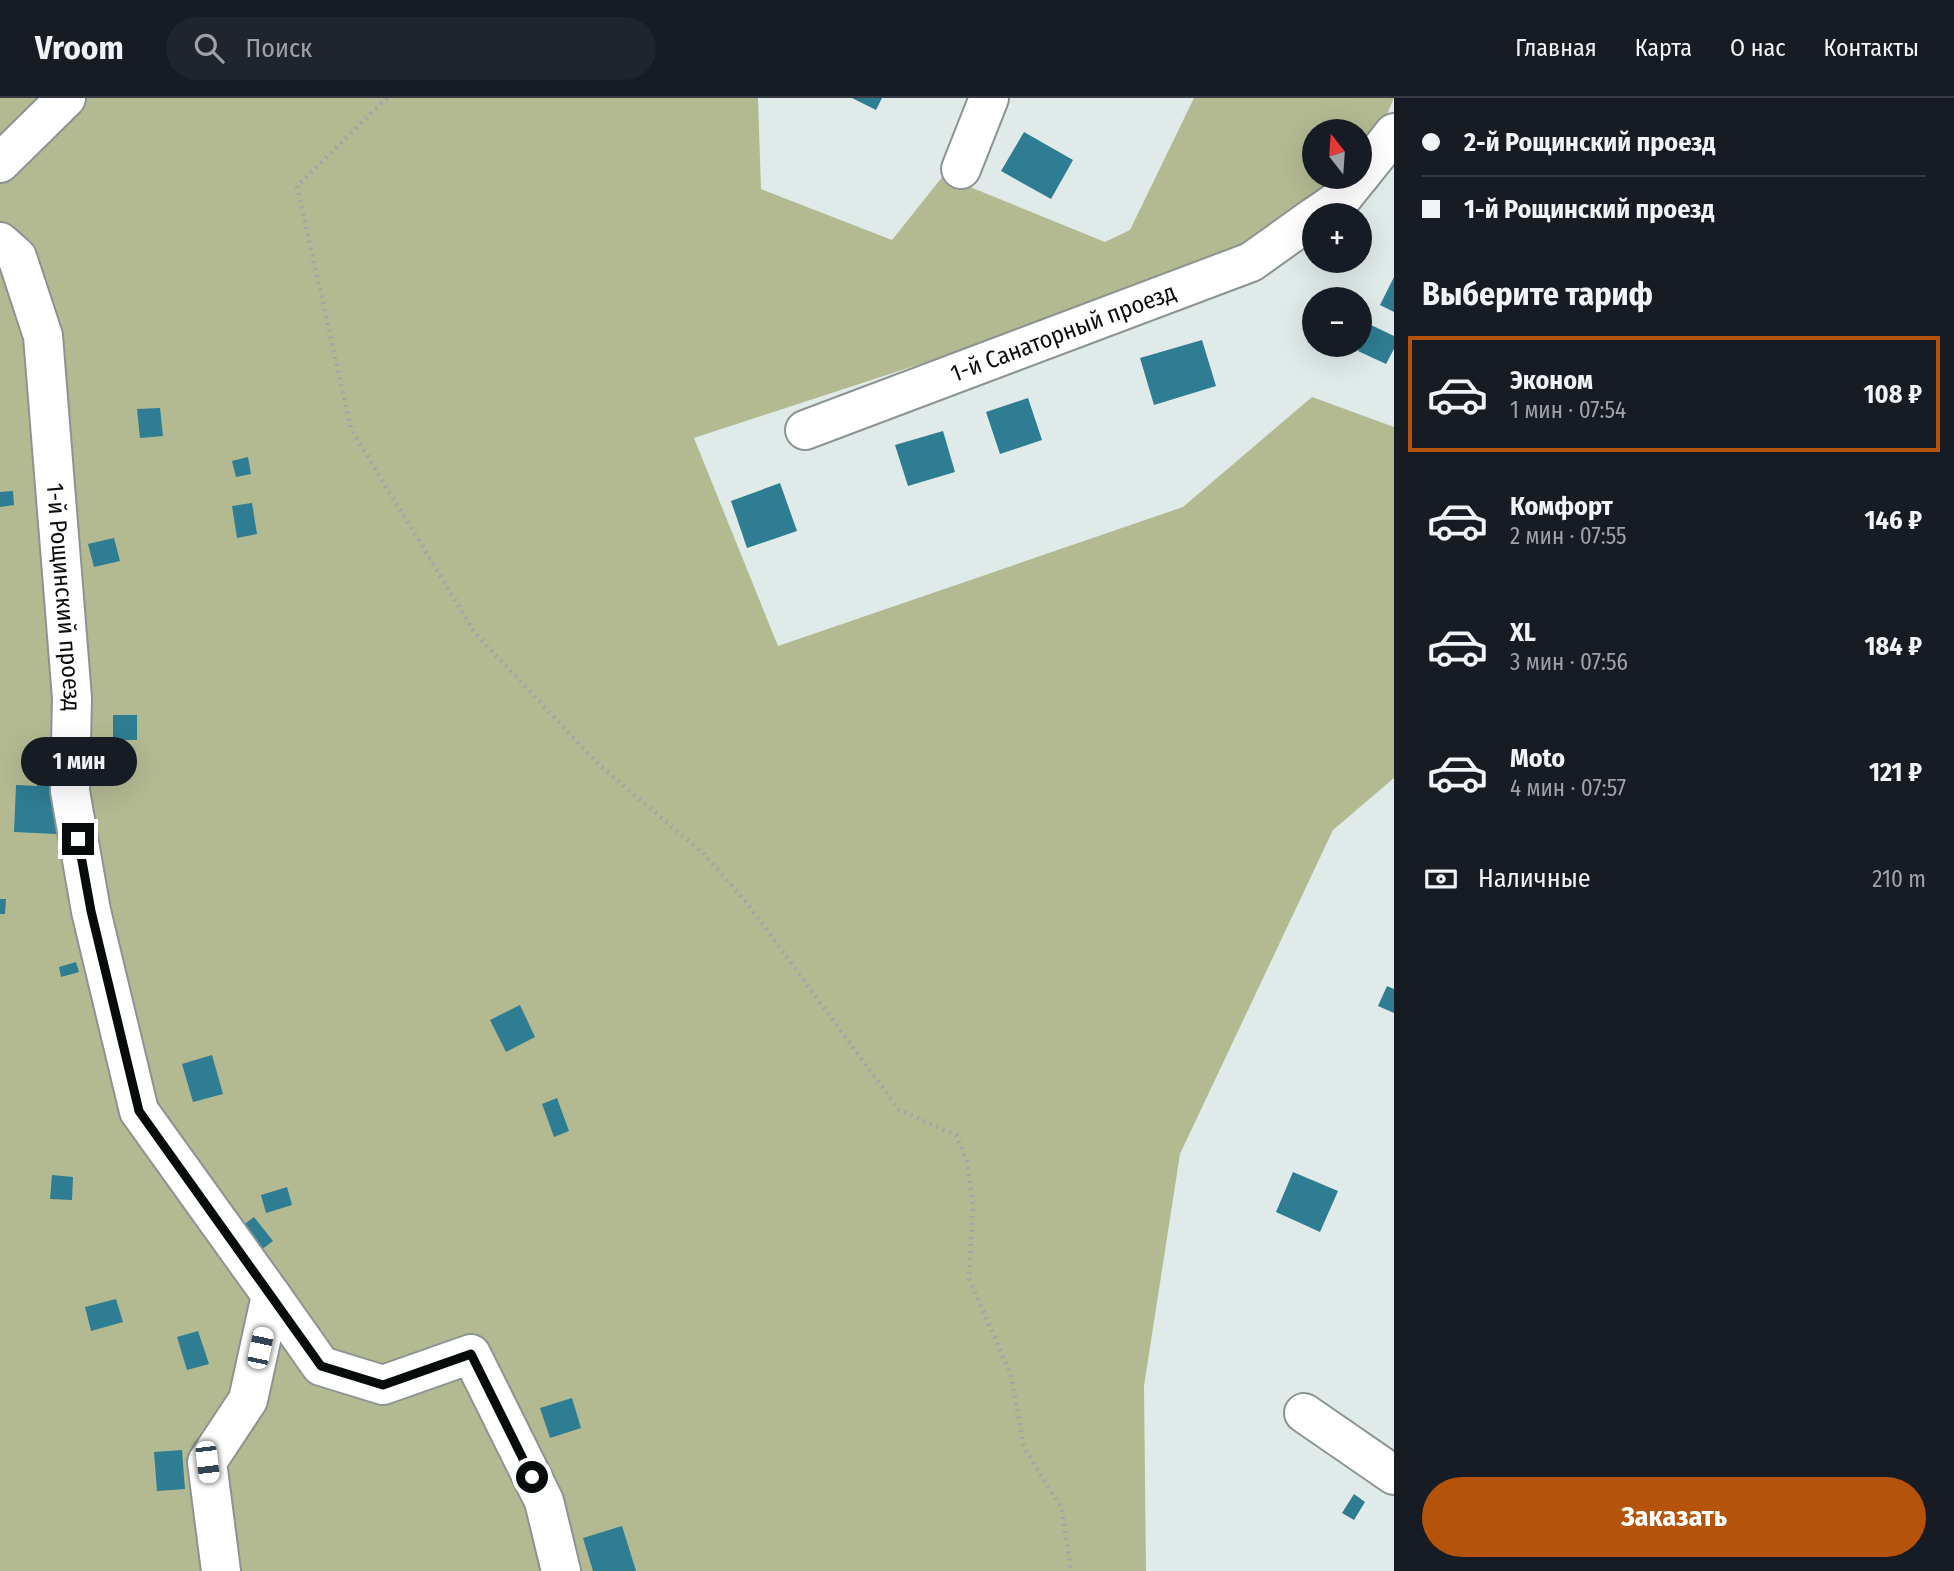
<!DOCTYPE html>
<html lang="ru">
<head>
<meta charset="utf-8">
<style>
	:root { --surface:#171b24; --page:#20242c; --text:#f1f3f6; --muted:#9ea1a6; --line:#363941; --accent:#b45309 }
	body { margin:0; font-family:"Fira Sans Condensed",sans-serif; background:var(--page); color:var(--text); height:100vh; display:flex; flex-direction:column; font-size:26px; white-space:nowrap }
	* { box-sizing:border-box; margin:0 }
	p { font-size:23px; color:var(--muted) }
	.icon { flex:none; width:38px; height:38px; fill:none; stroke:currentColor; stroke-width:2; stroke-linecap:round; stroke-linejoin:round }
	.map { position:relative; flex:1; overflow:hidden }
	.panel { display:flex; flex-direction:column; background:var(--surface); width:560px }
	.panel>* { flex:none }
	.hud { display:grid; align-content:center; height:154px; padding:0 28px; background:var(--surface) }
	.needle { width:46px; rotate:343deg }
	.buttons { position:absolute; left:1302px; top:21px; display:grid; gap:14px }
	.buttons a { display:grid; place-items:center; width:70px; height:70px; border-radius:50%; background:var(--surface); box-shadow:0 7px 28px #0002; font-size:35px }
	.end { position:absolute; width:32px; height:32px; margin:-16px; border:9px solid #090c0c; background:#fff; box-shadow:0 0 0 4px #fff }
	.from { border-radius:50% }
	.bubble { position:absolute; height:49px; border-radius:24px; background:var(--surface); box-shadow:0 7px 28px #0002; font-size:23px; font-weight:700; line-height:49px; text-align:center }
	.car { position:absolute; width:21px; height:42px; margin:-21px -10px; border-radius:9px; box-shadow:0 0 5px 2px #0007; background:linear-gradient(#fff 24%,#345 0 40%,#fff 0 76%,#345 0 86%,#fff 0) }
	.hud b { display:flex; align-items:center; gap:24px; height:66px; font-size:26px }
	.hud b+b { border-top:2px solid var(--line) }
	.hud i { width:18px; height:18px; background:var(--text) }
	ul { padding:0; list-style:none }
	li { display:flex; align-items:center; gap:21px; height:116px; margin:0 14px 10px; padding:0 14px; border:4px solid transparent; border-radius:0px }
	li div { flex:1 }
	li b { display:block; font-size:26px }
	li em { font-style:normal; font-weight:700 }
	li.on { border-color:var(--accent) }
	li>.icon { width:63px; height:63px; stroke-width:1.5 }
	h2 { padding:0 28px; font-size:32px; line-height:84px }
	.pay { display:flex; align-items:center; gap:18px; height:77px; padding:0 28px; font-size:26px }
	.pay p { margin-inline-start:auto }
	.button { display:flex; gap:14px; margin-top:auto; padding:14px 28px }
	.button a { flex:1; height:80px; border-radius:42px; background:var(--accent); color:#fff; font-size:28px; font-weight:700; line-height:80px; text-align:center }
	header { display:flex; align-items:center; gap:42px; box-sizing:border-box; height:98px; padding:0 35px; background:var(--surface); border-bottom:2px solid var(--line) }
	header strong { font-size:33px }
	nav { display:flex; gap:38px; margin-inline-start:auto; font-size:24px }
	.search { width:490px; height:63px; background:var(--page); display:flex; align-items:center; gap:18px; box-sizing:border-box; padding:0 24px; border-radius:38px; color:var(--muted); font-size:26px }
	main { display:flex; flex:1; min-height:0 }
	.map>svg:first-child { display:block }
	.green { fill:#b3ba92 }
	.building { fill:#2e7d92 }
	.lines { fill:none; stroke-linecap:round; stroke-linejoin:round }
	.minor-casing { stroke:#8b9493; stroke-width:42 }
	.path { stroke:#9ea7a6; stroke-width:4.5; stroke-dasharray:2 5; stroke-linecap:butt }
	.minor { stroke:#fff; stroke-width:38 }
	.route { stroke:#090c0c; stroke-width:9 }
	.labels { text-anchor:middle; stroke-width:6; stroke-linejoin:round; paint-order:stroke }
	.street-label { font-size:24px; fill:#090c0c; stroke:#eef8f6 }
</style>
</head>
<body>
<header>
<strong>Vroom</strong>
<div class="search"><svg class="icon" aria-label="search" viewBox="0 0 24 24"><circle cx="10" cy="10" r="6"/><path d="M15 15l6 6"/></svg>Поиск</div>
<nav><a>Главная</a><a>Карта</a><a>О нас</a><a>Контакты</a></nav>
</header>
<main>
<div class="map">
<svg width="1394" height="1473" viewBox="0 0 1394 1473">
	<rect width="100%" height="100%" fill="#e0ebe9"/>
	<!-- green -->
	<path class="green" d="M0 0H758L761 91 892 142 943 78 1105 144 1130 132 1194 0H1394L1384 23 1360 59V33H1314V79H1346L1257 150 1213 162 954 255 694 340 778 548 1183 409 1312 299 1394 329V680L1333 732 1180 1056 1144 1288 1146 1473H0Z"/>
	<!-- building -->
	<g class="building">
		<path d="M852 0H882L876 12Z"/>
		<path d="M1024 34 1073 62 1051 101 1001 73Z"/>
		<path d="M1394 179V214L1380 207Z"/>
		<path d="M1371 227 1394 238V251L1386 266 1358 253Z"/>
		<path d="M1202 242 1216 288 1154 307 1140 260Z"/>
		<path d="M1028 300 1042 342 1000 356 986 314Z"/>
		<path d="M160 310 163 338 140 340 137 311Z"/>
		<path d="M943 333 955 374 908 388 895 347Z"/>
		<path d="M248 359 251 376 236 379 232 363Z"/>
		<path d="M780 385 797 433 747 450 731 403Z"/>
		<path d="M13 393 14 407 0 409V394Z"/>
		<path d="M252 405 257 436 237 440 232 408Z"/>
		<path d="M114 440 120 463 94 469 88 446Z"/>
		<rect x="113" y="617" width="24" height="25"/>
		<path d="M38 661H59L56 736 14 734 16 687 37 688Z"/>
		<path d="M0 801H6L5 816H0Z"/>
		<path d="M76 864 79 874 61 879 59 869Z"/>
		<path d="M1387 888 1394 891V915L1378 908Z"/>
		<path d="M520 907 535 939 506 954 490 922Z"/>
		<path d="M212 957 223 996 193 1004 182 966Z"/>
		<path d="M557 1000 569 1033 554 1039 542 1006Z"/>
		<path d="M1293 1074 1338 1093 1320 1134 1276 1114Z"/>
		<path d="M52 1077 73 1079 72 1102 50 1101Z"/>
		<path d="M287 1089 292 1107 266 1115 261 1097Z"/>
		<path d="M254 1119 273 1143 249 1161 230 1137Z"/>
		<path d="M116 1201 123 1224 91 1233 85 1209Z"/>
		<path d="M198 1233 209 1266 187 1272 177 1239Z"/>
		<path d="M572 1300 581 1330 550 1340 540 1310Z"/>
		<path d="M182 1352 185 1391 157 1393 154 1354Z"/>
		<path d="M1354 1396 1365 1404 1354 1422 1342 1415Z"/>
		<path d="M622 1428 636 1473H593L583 1440Z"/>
	</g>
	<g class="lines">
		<defs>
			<g id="minor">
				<path d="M0 65 66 0"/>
				<path d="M961 71 989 0"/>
				<path d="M1360 78 1394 35"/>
				<path d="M1317 117 1343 99 1359 79"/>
				<path id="s1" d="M0 144 17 159 43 238 72 600 70 693 91 813 139 1013 271 1197 248 1302 207 1364 221 1473"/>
				<path id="s2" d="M805 332 1251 164 1314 119"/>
				<path d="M271 1197 321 1268 383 1287 471 1256 544 1403 561 1473"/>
				<path d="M1304 1315 1394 1377"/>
			</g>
		</defs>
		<!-- minor casing -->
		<use href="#minor" class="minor-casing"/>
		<!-- path -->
		<path class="path" d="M387 0 297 88 351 331 475 535 599 667 703 755 747 805 899 1012 956 1037 967 1064 973 1107 969 1181 1011 1277 1024 1350 1062 1411 1071 1473"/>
		<!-- minor -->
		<use href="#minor" class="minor"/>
	</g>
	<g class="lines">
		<!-- route -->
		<path class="route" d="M78 741 91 813 139 1013 321 1268 383 1287 471 1256 532 1379"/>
	</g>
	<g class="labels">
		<!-- street labels -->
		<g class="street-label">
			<text dy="8" stroke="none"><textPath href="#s2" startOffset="276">1-й Санаторный проезд</textPath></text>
			<text dy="8" stroke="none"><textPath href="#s1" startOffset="368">1-й Рощинский проезд</textPath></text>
		</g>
	</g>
</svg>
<div class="buttons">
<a><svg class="needle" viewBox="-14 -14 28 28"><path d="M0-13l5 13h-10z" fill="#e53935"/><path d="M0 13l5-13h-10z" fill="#9ea1a6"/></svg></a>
<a>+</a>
<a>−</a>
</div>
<i class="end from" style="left:532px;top:1379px"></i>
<i class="end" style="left:78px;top:741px"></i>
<div class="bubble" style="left:21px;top:639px;width:116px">1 мин</div>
<i class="car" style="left:260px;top:1250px;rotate:12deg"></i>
<i class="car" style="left:207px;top:1364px;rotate:173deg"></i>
</div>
<section class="panel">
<div class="hud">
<b><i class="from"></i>2-й Рощинский проезд</b>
<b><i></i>1-й Рощинский проезд</b>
</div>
<h2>Выберите тариф</h2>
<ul>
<li class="on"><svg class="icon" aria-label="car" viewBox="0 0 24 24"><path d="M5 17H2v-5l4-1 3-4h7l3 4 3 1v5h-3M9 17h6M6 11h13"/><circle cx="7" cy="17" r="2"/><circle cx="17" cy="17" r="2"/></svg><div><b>Эконом</b><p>1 мин · 07:54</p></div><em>108 ₽</em></li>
<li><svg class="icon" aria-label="car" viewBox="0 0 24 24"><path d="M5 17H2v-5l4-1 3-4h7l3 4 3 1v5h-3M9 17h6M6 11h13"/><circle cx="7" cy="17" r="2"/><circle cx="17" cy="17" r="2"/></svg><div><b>Комфорт</b><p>2 мин · 07:55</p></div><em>146 ₽</em></li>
<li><svg class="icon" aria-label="car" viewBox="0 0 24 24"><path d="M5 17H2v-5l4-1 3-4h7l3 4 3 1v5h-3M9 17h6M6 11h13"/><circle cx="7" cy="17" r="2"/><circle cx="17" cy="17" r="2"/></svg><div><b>XL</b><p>3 мин · 07:56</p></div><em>184 ₽</em></li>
<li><svg class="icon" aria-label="car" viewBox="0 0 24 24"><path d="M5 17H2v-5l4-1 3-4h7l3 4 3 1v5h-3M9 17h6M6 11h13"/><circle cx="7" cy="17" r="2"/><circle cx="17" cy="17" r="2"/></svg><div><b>Moto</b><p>4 мин · 07:57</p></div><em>121 ₽</em></li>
</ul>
<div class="pay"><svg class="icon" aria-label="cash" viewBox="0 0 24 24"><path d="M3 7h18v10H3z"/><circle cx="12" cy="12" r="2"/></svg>Наличные<p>210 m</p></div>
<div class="button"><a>Заказать</a></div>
</section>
</main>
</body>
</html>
